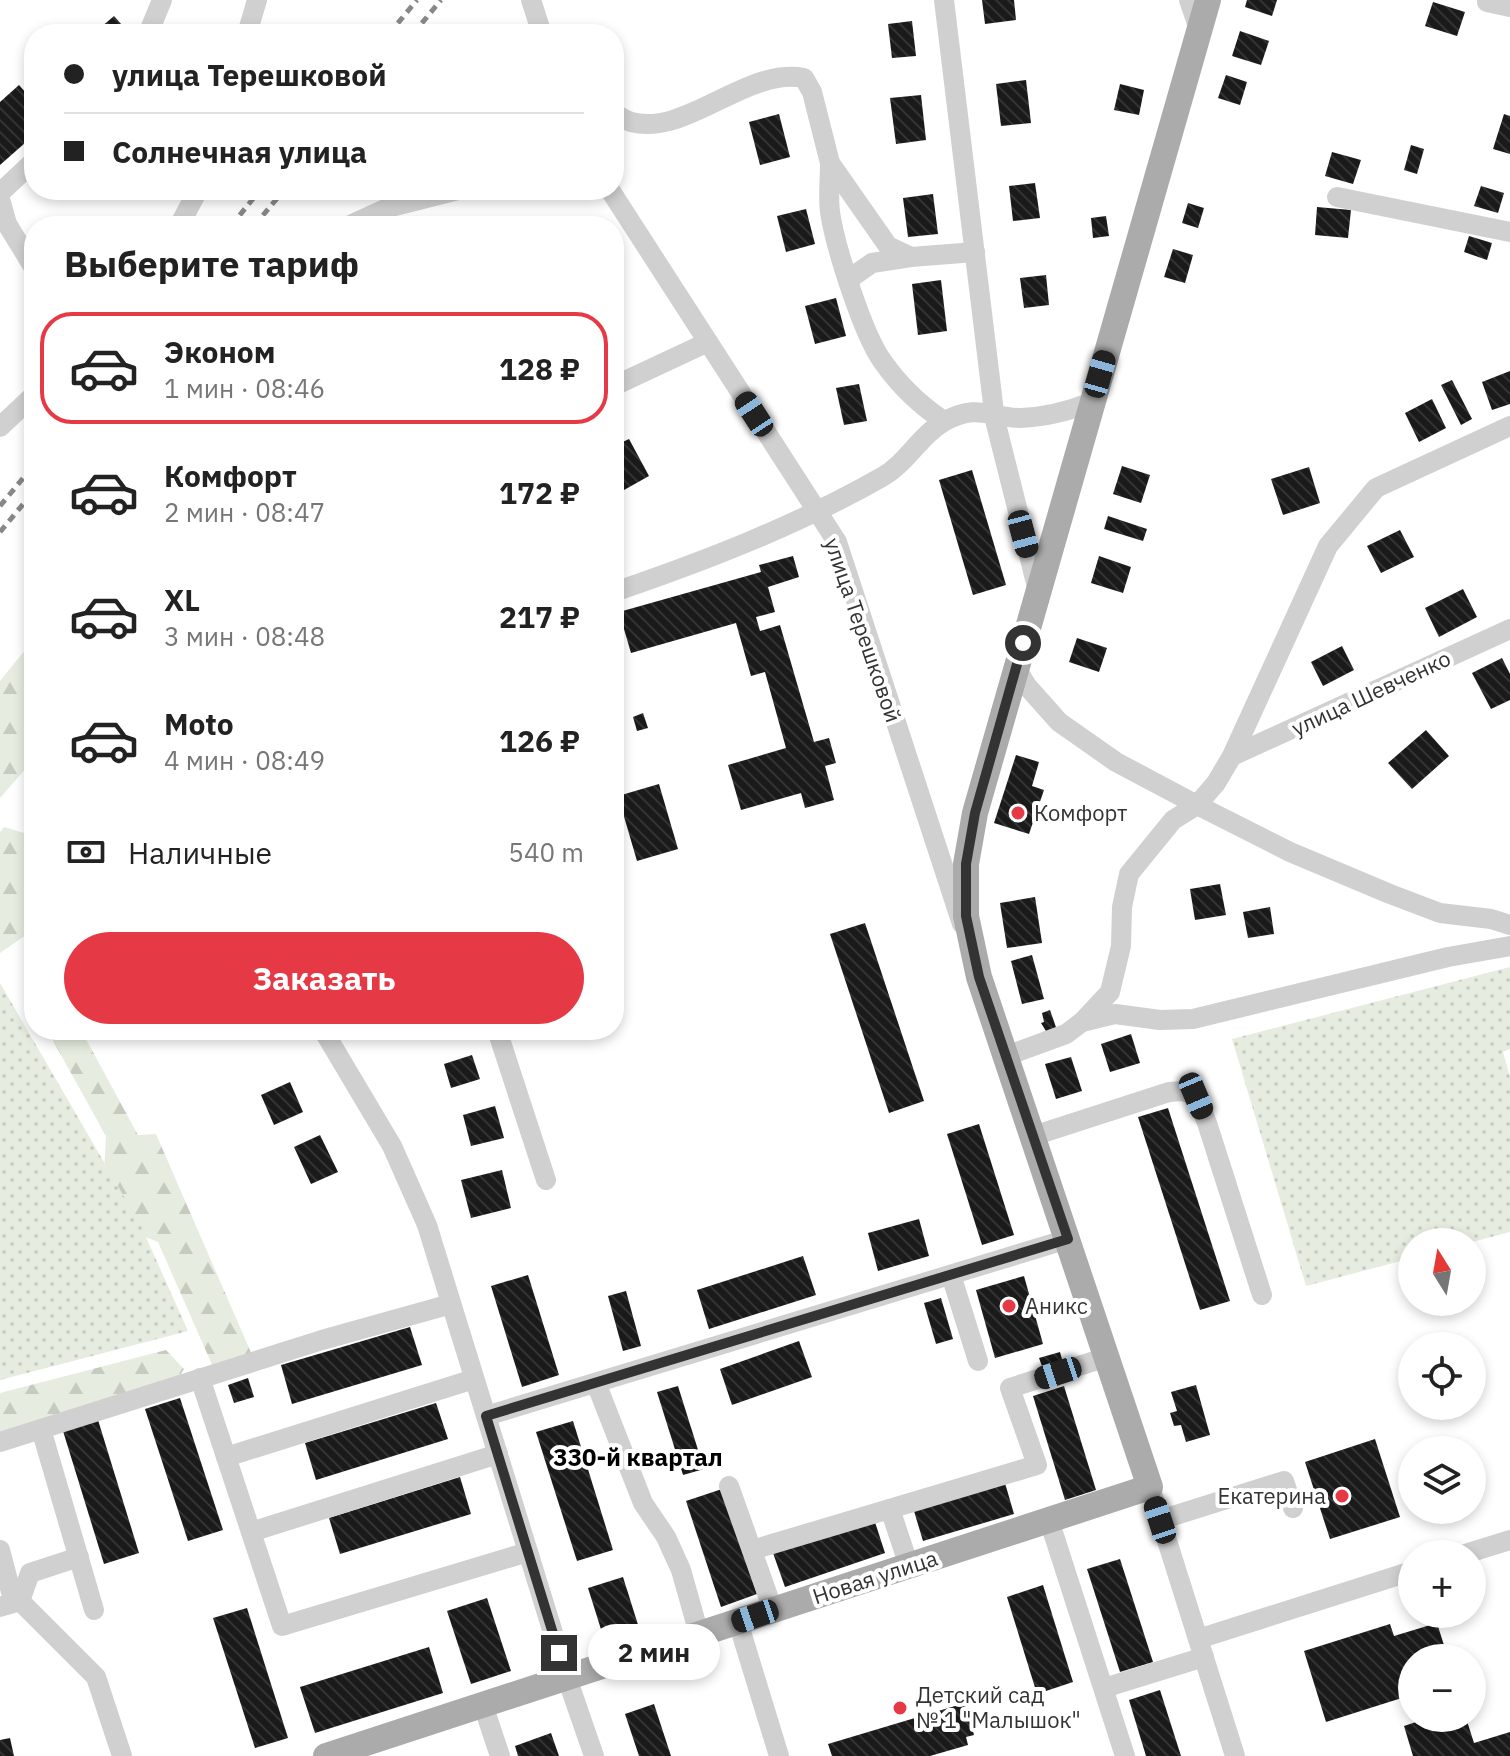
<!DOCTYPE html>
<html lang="ru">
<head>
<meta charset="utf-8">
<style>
	:root { --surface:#fff; --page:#f2f2f2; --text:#222; --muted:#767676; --line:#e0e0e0; --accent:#e63946 }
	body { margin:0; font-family:"IBM Plex Sans",sans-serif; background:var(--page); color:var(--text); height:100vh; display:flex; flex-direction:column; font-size:30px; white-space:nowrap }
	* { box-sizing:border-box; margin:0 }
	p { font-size:26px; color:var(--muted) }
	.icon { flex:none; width:44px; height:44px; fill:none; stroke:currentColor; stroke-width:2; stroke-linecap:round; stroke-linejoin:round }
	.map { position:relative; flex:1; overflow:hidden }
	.drawer { position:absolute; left:24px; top:216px; width:600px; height:824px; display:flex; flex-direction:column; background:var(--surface); border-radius:32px; box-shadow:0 4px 12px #0003 }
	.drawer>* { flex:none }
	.hud { position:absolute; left:24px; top:24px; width:600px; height:176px; border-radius:32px; box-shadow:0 4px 12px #0003; display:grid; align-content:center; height:176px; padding:0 40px; background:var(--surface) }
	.needle { width:52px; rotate:349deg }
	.buttons { position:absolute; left:1398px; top:1228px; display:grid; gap:16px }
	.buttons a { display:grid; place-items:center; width:88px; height:88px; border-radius:50%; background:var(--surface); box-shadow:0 4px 12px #0003; font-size:40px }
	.end { position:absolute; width:36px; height:36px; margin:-18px; border:10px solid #333; background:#fff; box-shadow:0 0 0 4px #fff }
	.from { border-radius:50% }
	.bubble { position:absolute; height:56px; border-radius:28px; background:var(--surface); box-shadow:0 4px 12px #0003; font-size:26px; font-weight:700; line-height:56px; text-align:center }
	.car { position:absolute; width:24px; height:48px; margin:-24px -12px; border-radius:10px; box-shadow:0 0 6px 2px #0007; background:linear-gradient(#222 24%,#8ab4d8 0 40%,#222 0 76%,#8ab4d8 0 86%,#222 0) }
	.hud b { display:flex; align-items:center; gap:28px; height:76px; font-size:30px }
	.hud b+b { border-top:2px solid var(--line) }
	.hud i { width:20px; height:20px; background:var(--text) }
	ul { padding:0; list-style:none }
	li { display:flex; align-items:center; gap:24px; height:112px; margin:0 16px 12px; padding:0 24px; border:4px solid transparent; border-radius:32px }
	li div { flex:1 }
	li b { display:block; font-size:30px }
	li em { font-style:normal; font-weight:700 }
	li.on { border-color:var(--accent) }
	li>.icon { width:72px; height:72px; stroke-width:1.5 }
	h2 { padding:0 40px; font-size:36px; line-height:96px }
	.pay { display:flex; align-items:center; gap:20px; height:88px; padding:0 40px; font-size:30px }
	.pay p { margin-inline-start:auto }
	.button { display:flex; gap:16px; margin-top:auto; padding:16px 40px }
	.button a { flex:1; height:92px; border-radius:48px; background:var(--accent); color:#fff; font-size:32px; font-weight:700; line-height:92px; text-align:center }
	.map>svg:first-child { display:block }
	.forest { fill:url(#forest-firs) }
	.garden { fill:url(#garden-dots) }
	.building { fill:url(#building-back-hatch) }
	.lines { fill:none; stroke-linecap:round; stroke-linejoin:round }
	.minor { stroke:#d0d0d0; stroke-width:20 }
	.major { stroke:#ababab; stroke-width:26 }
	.rail { stroke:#888; stroke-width:5; stroke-dasharray:8 6; stroke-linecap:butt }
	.route { stroke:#333; stroke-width:10 }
	.poi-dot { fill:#e63946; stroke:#fff; stroke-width:3 }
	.labels { text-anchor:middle; stroke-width:8; stroke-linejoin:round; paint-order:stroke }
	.street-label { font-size:22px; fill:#333; stroke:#fff }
	.poi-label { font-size:22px; fill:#333; stroke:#fff; text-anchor:start }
	.neighbourhood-label { font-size:24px; font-weight:bold; fill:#000; stroke:#fff }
</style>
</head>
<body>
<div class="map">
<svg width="1510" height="1756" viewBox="0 0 1510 1756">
	<defs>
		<pattern id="forest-firs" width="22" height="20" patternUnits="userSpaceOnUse" patternTransform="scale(2)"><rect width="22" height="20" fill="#e6ecdf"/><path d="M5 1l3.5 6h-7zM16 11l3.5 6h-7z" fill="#c6cbc0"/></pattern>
		<pattern id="garden-dots" width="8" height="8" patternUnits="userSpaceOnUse" patternTransform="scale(2)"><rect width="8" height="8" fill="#e6ecdf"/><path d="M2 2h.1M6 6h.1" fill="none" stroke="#c6cbc0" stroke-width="1.8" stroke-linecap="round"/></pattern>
		<pattern id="building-back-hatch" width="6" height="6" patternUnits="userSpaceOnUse" patternTransform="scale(2)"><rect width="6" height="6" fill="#1a1a1a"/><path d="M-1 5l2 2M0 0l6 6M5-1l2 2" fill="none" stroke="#333"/></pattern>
	</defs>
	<rect width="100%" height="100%" fill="#fff"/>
	<!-- forest -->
	<g class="forest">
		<path d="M34 639V759L0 798V681Z"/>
		<path d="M4 827 34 836V922L26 935 0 953V832Z"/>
		<path d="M47 1030H81L138 1135 156 1134 256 1364 217 1376 158 1242 125 1229 103 1190 106 1136Z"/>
		<path d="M166 1350 184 1369 171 1390 0 1439V1393Z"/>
	</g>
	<!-- garden -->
	<g class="garden">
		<path d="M1510 967V1049L1503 1052 1510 1077V1232L1472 1242H1412V1258L1306 1286 1232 1039Z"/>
		<path d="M0 983 141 1226 188 1331 0 1380Z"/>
	</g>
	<!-- building -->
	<g class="building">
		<path d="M982 0H1014L1016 20 985 24Z"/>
		<path d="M1247 0H1277L1272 16 1245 7Z"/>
		<path d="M1433 2 1465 12 1457 36 1425 26Z"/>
		<path d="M114 16 130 34H93Z"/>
		<path d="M912 21 916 56 892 58 888 24Z"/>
		<path d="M1240 31 1269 41 1261 65 1232 56Z"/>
		<path d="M1226 75 1247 82 1240 105 1218 98Z"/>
		<path d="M1026 80 1031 123 1001 126 996 84Z"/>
		<path d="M1120 84 1144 90 1139 115 1114 110Z"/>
		<path d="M19 85 34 102V135L0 165V102Z"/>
		<path d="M921 95 926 140 896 144 890 98Z"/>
		<path d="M779 114 790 157 760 165 749 122Z"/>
		<path d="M1504 114 1510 116V154L1493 149Z"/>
		<path d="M1411 145 1424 149 1417 174 1404 170Z"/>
		<path d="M1332 152 1361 160 1353 184 1325 176Z"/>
		<path d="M1035 183 1040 218 1013 221 1009 186Z"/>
		<path d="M1481 186 1504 193 1498 213 1474 206Z"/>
		<path d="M933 194 938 234 908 237 903 198Z"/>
		<path d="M1188 203 1204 208 1198 228 1182 223Z"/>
		<path d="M1317 207 1351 210 1348 238 1315 235Z"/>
		<path d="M806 209 815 244 786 252 777 216Z"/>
		<path d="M1106 216 1109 236 1093 238 1091 218Z"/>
		<path d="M1469 236 1492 243 1487 260 1464 252Z"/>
		<path d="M1173 249 1193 255 1185 283 1164 277Z"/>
		<path d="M1046 275 1049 305 1024 308 1020 278Z"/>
		<path d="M941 280 947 331 918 335 912 284Z"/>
		<path d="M836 298 846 336 815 344 805 306Z"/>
		<path d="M1510 371V404L1492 410 1482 382Z"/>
		<path d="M1452 380 1472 419 1461 425 1441 385Z"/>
		<path d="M859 384 867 421 844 425 836 388Z"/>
		<path d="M1432 399 1446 428 1419 442 1405 413Z"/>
		<path d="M629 439 649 476 624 490 614 472V446Z"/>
		<path d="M1122 466 1150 475 1141 503 1113 494Z"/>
		<path d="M1309 467 1320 503 1283 515 1271 479Z"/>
		<path d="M972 470 1006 585 973 595 939 480Z"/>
		<path d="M1108 516 1147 529 1143 541 1104 529Z"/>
		<path d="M1400 530 1414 557 1381 573 1367 546Z"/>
		<path d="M793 556 799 577 768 587 775 612 756 617 760 631 780 625 814 742 829 738 836 763 825 766 834 800 805 808 801 793 741 810 728 765 786 748 765 672 751 676 736 623 631 653 619 612 761 572 759 565Z"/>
		<path d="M1099 556 1131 567 1123 593 1091 583Z"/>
		<path d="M1463 589 1477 617 1439 637 1425 608Z"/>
		<path d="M1077 638 1107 648 1099 672 1069 662Z"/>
		<path d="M1342 646 1354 670 1323 686 1311 662Z"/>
		<path d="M1502 658 1510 674V700L1491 709 1472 673Z"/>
		<path d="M643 713 648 728 637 731 633 717Z"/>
		<path d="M1426 730 1449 756 1412 789 1388 763Z"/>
		<path d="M1016 755 1039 762 1032 786 1044 790 1029 834 994 823Z"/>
		<path d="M659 784 678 849 637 861 618 796Z"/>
		<path d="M1220 884 1226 915 1195 920 1190 889Z"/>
		<path d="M1035 897 1042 943 1007 948 1000 903Z"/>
		<path d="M1270 907 1274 934 1248 938 1243 912Z"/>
		<path d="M865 923 924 1101 889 1113 830 934Z"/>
		<path d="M1032 955 1044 999 1022 1004 1011 961Z"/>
		<path d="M1050 1010 1058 1033 1049 1036 1041 1023 1044 1022 1042 1013Z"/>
		<path d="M1131 1034 1140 1063 1110 1072 1101 1044Z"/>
		<path d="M472 1055 480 1079 451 1088 444 1064Z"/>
		<path d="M1071 1057 1082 1091 1056 1099 1045 1064Z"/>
		<path d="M290 1082 303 1112 274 1125 261 1095Z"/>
		<path d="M495 1106 504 1138 471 1146 463 1115Z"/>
		<path d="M1168 1108 1230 1301 1200 1310 1138 1117Z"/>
		<path d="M979 1124 1014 1235 982 1245 947 1134Z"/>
		<path d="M320 1135 338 1172 311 1184 294 1147Z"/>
		<path d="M502 1170 511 1208 471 1218 461 1180Z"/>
		<path d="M919 1219 929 1256 878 1271 868 1233Z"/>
		<path d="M803 1256 816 1295 709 1329 697 1290Z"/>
		<path d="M528 1275 559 1375 522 1387 491 1286Z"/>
		<path d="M1024 1276 1043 1344 995 1358 976 1290Z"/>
		<path d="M626 1291 641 1346 623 1351 608 1296Z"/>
		<path d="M941 1298 953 1339 936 1344 924 1303Z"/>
		<path d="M410 1327 422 1365 292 1404 281 1365Z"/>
		<path d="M799 1341 812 1377 732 1405 720 1369Z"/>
		<path d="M1060 1352 1063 1363 1043 1369 1039 1358Z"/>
		<path d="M248 1378 254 1397 234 1403 228 1385Z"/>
		<path d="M1196 1385 1210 1435 1186 1442 1181 1425 1174 1426 1170 1413 1177 1411 1171 1392Z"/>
		<path d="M678 1386 704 1469 683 1475 657 1392Z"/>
		<path d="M1064 1386 1096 1490 1065 1500 1033 1396Z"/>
		<path d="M180 1398 223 1530 188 1541 145 1409Z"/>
		<path d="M436 1403 448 1439 316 1480 305 1443Z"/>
		<path d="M98 1420 139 1553 104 1564 63 1431Z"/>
		<path d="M573 1421 613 1550 577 1561 536 1432Z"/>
		<path d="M1375 1439 1400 1517 1330 1539 1305 1462Z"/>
		<path d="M460 1477 471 1514 340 1554 329 1518Z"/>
		<path d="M1005 1483 1014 1514 923 1541 914 1511Z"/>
		<path d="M722 1489 757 1594 721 1607 686 1501Z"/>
		<path d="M874 1519 885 1553 785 1587 773 1553Z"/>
		<path d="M1120 1559 1153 1662 1120 1672 1087 1569Z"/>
		<path d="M623 1577 640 1631 605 1642 588 1588Z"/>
		<path d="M1043 1585 1073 1682 1037 1694 1007 1597Z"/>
		<path d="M487 1598 511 1671 471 1684 447 1611Z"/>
		<path d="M247 1608 288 1738 255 1748 213 1618Z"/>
		<path d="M1437 1623 1448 1658H1412V1707L1408 1696 1326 1722 1304 1651 1390 1624 1394 1636Z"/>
		<path d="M429 1647 443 1693 315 1733 300 1687Z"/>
		<path d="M1160 1690 1181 1756H1146L1129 1700Z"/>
		<path d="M965 1703 974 1735 966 1737 968 1745 930 1756H832L828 1744Z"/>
		<path d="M654 1704 671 1756H639L625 1714Z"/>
		<path d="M1415 1718H1466L1474 1743 1510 1732V1756H1413L1404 1726 1416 1722Z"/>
		<path d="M551 1733 559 1756H518L515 1746Z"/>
		<path d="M10 1738 14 1756H0V1740Z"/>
	</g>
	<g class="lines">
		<!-- minor -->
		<g class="minor">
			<path d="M531 0 542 34"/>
			<path d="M944 0 995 420 1038 591"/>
			<path d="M1189 0 1199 29"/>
			<path d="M1487 2 1510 7"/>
			<path d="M148 34 162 0"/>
			<path d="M247 34 257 0"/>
			<path d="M614 113C619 116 625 120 631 122 686 137 746 67 804 78L812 92 830 163 888 246 911 257 975 252"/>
			<path d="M830 163C830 179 828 197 830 212 835 246 863 335 883 362 900 386 921 406 944 421"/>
			<path d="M610 190 837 542 962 924"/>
			<path d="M0 193 34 161"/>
			<path d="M1337 197 1510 232"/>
			<path d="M0 199 7 224 34 268"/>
			<path d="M179 226 198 190"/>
			<path d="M348 226 387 208 458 190"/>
			<path d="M849 279 872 263 911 257"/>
			<path d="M614 386 708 342"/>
			<path d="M0 427 34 395"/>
			<path d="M614 592C705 561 798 525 882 477 906 464 920 435 945 421 978 403 990 418 1021 418 1046 417 1069 411 1092 402"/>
			<path d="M1016 668 1027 686 1059 722 1116 762 1197 805 1290 852 1390 894 1440 913 1491 919 1510 925"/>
			<path d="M1232 756 1510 629"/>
			<path d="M1082 1022 1115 1014 1160 1020 1193 1019 1448 957 1510 946"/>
			<path d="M323 1030 392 1146 427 1225 567 1678 594 1756"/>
			<path d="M497 1030 546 1180"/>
			<path d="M1006 1056 1066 1034 1082 1022 1110 992 1121 946 1122 907 1129 874 1173 820 1197 805 1216 783 1232 756 1328 546 1376 488 1510 426"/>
			<path d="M1033 1136 1169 1092 1183 1091 1196 1096 1207 1123 1262 1295"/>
			<path d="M951 1275 978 1361"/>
			<path d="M200 1378 282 1626 528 1552"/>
			<path d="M596 1383 643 1503 666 1537 681 1570 699 1634"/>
			<path d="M486 1416 1068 1239"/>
			<path d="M41 1429 94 1610"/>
			<path d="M0 1442 322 1340 451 1304"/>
			<path d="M226 1457 474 1379"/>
			<path d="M729 1486 773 1610"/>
			<path d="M1150 1487 1235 1756"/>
			<path d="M890 1509 909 1566"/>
			<path d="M1049 1520 1125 1756"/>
			<path d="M1160 1520 1284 1481 1293 1508"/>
			<path d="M251 1532 498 1454"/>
			<path d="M0 1550 11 1592 96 1677 122 1756"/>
			<path d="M752 1550 1037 1465 1010 1388 1107 1357"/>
			<path d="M1465 1554 1510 1540"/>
			<path d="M0 1607 20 1601 30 1573 79 1557"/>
			<path d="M738 1622 779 1756"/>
			<path d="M1198 1639 1412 1571"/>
			<path d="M1104 1688 1204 1657"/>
			<path d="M483 1705 500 1756"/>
		</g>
		<!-- major -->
		<path class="major" d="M326 1756 1150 1487 979 977 966 916V864L975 813 1208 0"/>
		<!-- rail -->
		<g class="rail">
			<path d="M389 34 417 0"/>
			<path d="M413 34 441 0"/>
			<path d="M231 226 260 190"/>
			<path d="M254 226 284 190"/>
			<path d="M0 506 34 465"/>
			<path d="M0 532 34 491"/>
		</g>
	</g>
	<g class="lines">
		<!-- route -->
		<path class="route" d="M559 1653 486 1416 1068 1239 979 977 966 916V864L975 813 1023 643"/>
	</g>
	<!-- markers -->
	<g class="poi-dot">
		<circle cx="1018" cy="813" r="8"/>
		<circle cx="1009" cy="1306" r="8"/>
		<circle cx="1342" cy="1496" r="8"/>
		<circle cx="900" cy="1708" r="8"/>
	</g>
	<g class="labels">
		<!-- street labels -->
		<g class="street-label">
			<text transform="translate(863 630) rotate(71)" y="8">улица Терешковой</text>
			<text transform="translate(1371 693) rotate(-25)" y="8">улица Шевченко</text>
			<text transform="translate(875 1577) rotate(-18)" y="8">Новая улица</text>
		</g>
		<!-- poi labels -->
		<g class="poi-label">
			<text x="1034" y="821">Комфорт</text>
			<text x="1025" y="1314">Аникс</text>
			<text x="1326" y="1504" text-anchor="end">Екатерина</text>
			<text x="916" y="1703">Детский сад<tspan x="916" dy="25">№ 1 "Малышок"</tspan></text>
		</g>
		<!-- neighbourhood labels -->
		<g class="neighbourhood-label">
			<text x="638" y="1466">330-й квартал</text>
		</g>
	</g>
</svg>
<div class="buttons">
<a><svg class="needle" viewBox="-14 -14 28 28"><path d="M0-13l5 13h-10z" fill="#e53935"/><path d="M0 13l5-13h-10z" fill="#767676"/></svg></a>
<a><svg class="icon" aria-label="locate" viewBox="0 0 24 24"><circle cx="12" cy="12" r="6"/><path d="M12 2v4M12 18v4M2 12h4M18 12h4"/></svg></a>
<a><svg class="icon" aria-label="layers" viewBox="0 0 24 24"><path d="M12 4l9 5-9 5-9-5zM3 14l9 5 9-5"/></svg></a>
<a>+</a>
<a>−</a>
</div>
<i class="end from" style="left:1023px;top:643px"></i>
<i class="end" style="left:559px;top:1653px"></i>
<div class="bubble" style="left:588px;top:1624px;width:132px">2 мин</div>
<i class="car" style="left:1100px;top:374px;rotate:16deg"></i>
<i class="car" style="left:754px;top:414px;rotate:327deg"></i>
<i class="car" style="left:1023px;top:534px;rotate:165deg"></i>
<i class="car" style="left:1196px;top:1096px;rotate:157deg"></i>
<i class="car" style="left:1058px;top:1373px;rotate:252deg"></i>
<i class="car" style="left:1160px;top:1520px;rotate:342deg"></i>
<i class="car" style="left:755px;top:1616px;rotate:251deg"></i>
<div class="hud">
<b><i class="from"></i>улица Терешковой</b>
<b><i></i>Солнечная улица</b>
</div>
<section class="drawer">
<h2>Выберите тариф</h2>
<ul>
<li class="on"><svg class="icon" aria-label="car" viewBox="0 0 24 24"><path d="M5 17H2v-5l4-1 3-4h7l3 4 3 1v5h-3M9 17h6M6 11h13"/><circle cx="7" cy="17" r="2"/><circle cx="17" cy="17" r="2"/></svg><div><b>Эконом</b><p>1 мин · 08:46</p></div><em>128 ₽</em></li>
<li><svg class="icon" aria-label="car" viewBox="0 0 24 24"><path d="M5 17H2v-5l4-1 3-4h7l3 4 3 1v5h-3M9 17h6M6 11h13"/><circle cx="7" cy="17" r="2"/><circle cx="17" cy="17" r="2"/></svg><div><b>Комфорт</b><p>2 мин · 08:47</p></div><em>172 ₽</em></li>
<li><svg class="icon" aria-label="car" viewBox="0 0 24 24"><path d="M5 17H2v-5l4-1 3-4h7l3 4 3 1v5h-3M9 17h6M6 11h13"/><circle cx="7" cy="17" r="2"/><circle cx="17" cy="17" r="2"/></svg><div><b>XL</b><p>3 мин · 08:48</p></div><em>217 ₽</em></li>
<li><svg class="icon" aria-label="car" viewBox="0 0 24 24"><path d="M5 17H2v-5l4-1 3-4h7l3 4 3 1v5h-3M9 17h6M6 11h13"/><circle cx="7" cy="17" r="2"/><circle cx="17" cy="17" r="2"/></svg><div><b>Moto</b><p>4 мин · 08:49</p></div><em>126 ₽</em></li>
</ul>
<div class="pay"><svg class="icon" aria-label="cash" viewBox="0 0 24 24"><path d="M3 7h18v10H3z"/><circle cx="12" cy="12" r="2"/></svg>Наличные<p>540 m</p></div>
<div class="button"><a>Заказать</a></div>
</section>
</div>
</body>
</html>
